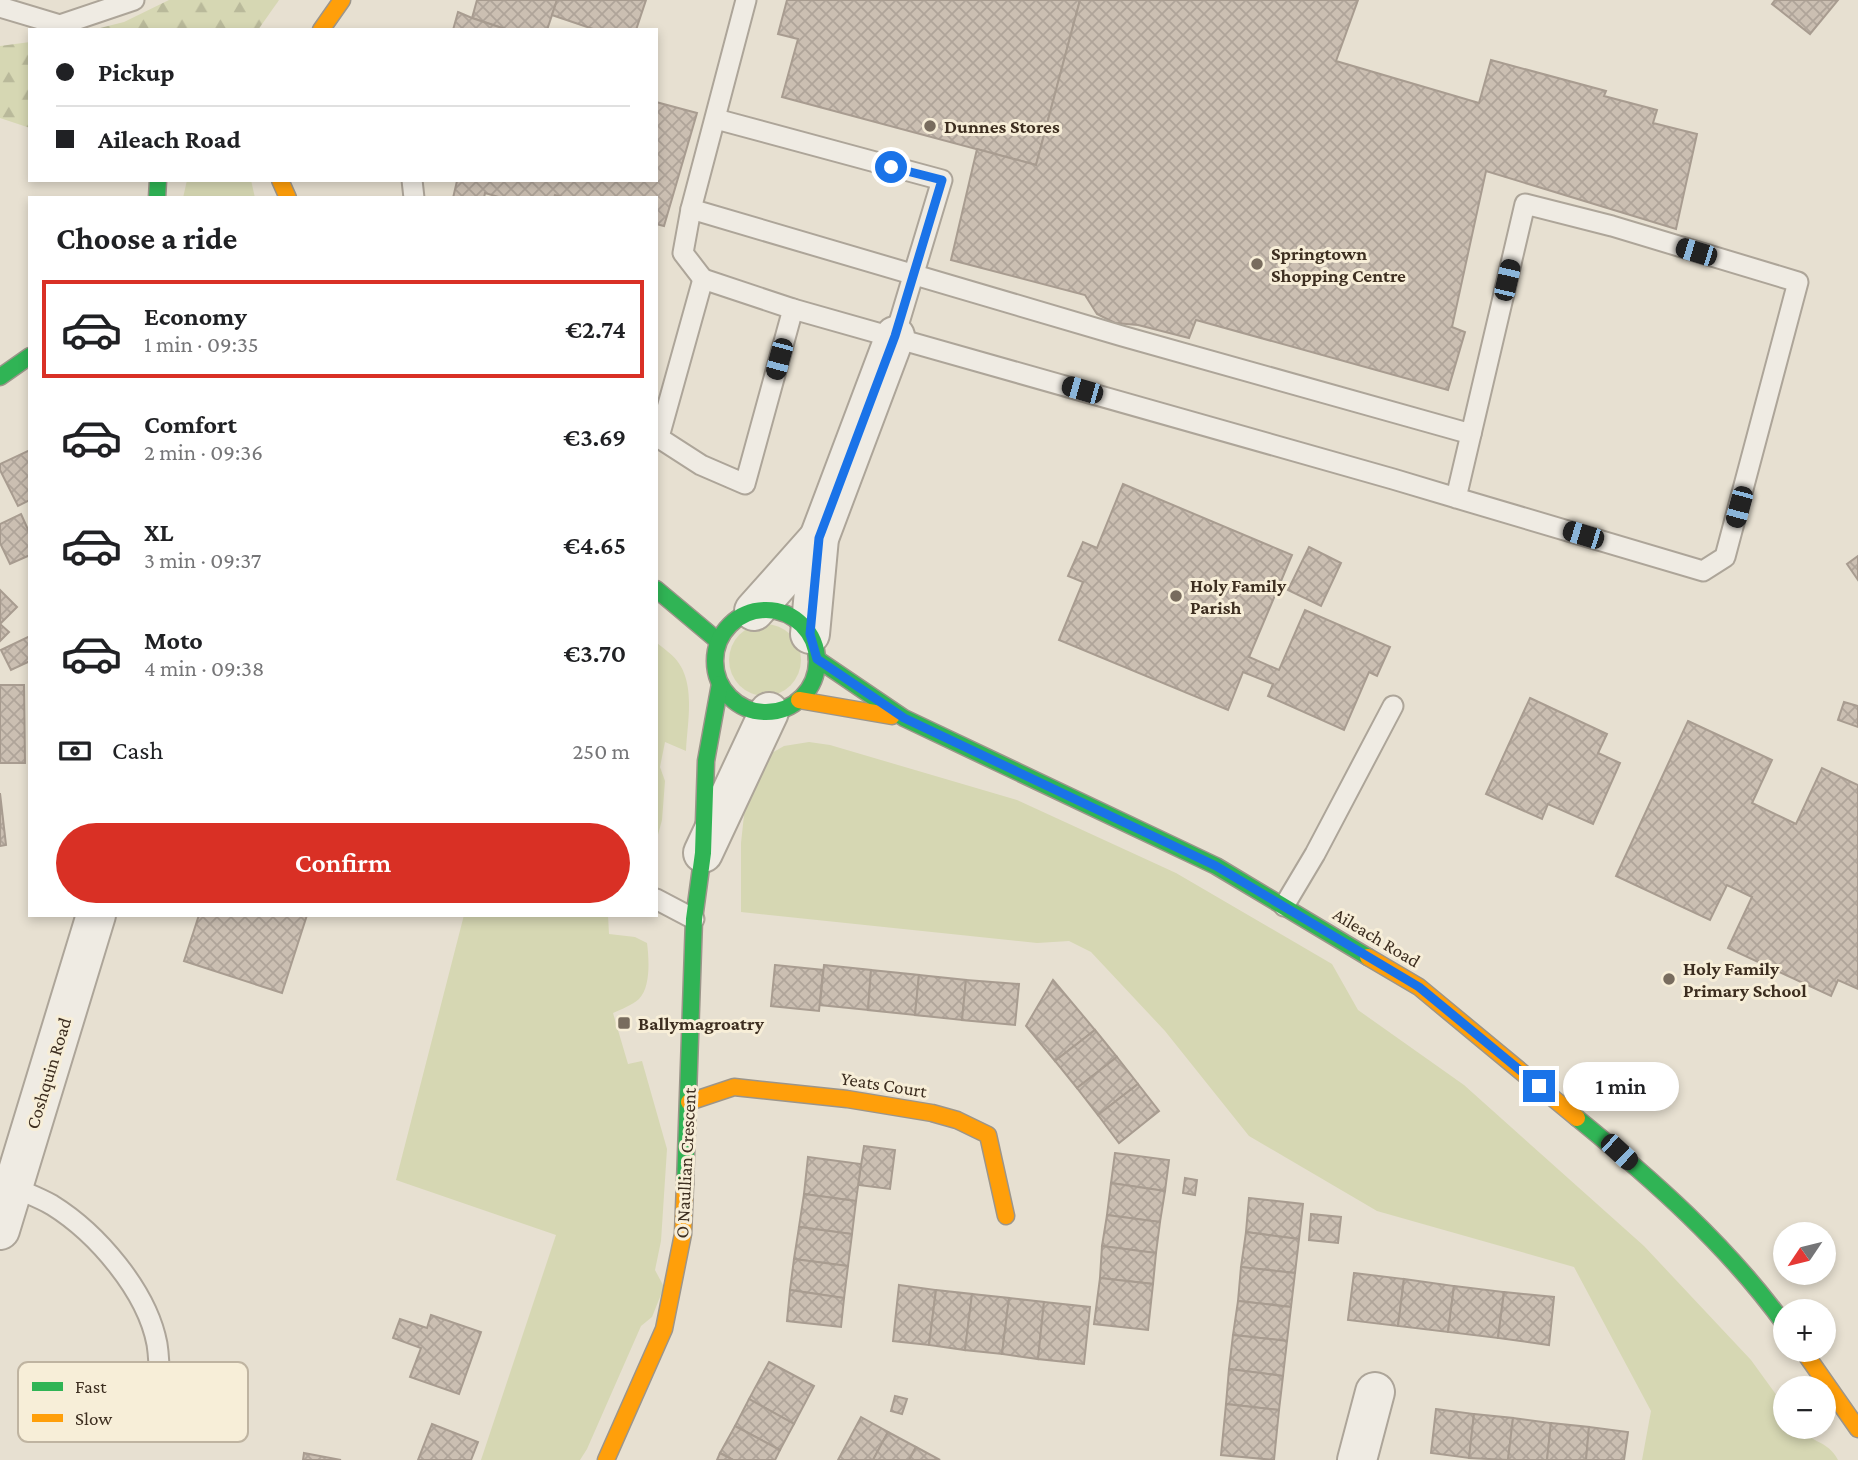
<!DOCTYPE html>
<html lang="en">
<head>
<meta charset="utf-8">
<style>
	:root { --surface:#fff; --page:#f2f2f2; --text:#202124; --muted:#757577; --line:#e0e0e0; --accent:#d93025 }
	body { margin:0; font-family:"Crimson Pro",serif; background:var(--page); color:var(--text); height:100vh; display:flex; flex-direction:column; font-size:26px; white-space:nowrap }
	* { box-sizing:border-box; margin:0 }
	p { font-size:23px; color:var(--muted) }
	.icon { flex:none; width:38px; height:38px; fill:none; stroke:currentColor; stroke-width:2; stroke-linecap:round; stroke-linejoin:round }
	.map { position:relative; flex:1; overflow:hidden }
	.side { position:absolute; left:28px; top:196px; width:630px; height:721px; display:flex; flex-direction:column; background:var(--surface); border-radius:0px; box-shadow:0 4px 10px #0003 }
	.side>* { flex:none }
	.guide { position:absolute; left:28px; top:28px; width:630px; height:154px; border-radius:0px; box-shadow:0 4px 10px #0003; display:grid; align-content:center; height:154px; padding:0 28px; background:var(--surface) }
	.needle { width:46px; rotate:235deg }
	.buttons { position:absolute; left:1773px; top:1222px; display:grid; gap:14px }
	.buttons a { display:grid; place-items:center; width:63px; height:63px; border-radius:50%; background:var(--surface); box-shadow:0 4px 10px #0003; font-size:35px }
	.end { position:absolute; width:32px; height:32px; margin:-16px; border:9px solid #1a73e8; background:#fff; box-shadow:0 0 0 4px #fff }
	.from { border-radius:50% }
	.bubble { position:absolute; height:49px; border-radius:24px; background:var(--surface); box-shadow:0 4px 10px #0003; font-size:23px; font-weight:600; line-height:49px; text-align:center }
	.car { position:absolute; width:21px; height:42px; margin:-21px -10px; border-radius:9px; box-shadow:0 0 5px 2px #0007; background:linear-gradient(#222 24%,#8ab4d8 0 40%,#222 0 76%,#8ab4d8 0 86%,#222 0) }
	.guide b { display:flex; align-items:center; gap:24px; height:66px; font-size:26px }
	.guide b+b { border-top:2px solid var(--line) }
	.guide i { width:18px; height:18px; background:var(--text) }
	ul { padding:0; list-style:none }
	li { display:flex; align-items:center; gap:21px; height:98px; margin:0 14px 10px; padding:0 14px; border:4px solid transparent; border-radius:0px }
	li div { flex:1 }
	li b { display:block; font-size:26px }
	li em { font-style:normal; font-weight:600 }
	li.current { border-color:var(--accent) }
	li>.icon { width:63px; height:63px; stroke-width:1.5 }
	h2 { padding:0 28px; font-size:32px; line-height:84px }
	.pay { display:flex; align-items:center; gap:18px; height:77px; padding:0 28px; font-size:26px }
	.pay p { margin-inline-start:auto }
	.action { display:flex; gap:14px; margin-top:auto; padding:14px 28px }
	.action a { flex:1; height:80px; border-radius:42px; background:var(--accent); color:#fff; font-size:28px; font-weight:600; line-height:80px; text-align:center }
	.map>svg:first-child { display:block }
	.grass { fill:#d6d7b3 }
	.forest { fill:url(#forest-firs) }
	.building { fill:url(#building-cross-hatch); stroke:#a89c90; stroke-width:2 }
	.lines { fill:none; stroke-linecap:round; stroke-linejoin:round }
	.lane-casing { stroke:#ada599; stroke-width:23 }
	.street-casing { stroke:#ada599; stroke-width:42 }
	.fast-casing { stroke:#9c958a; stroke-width:19 }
	.slow-casing { stroke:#9c958a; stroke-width:19 }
	.lane { stroke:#efebe3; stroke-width:19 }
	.street { stroke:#efebe3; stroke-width:38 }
	.fast { stroke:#30b455; stroke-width:16 }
	.slow { stroke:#ff9f0a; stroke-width:16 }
	.route { stroke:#1a73e8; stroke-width:9 }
	.poi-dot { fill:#786c5e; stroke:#f7eed8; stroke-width:2.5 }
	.labels { text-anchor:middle; stroke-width:6; stroke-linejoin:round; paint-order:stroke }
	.poi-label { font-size:19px; font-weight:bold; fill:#3d2e20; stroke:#f7eed8; text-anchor:start }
	.street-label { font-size:19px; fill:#3d2e20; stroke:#f7eed8 }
	.key { fill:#f7eed8; stroke:#bfb4a1; stroke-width:2 }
	.key-label { font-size:19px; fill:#3d2e20 }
</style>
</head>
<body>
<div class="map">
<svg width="1858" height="1460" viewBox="0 0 1858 1460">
	<defs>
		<pattern id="forest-firs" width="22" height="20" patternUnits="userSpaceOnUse" patternTransform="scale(1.75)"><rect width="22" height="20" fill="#d6d7b3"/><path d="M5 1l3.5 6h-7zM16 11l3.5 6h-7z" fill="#b9b99a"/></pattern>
		<pattern id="building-cross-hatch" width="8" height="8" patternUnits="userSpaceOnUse" patternTransform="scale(1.75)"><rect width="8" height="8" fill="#cbbfb2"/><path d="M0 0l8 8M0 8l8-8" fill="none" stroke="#afa499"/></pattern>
	</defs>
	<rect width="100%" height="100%" fill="#e7e0d1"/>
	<!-- grass -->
	<g class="grass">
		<path d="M187 180H251L255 198H183Z"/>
		<circle cx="765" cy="660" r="36"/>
		<path d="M656 642C664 649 675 656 680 665 695 689 687 725 686 751L665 742 660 767 665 781 662 820 656 842Z"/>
		<path d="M809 742 830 745 1017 800 1176 873 1332 964 1358 1010 1464 1085 1644 1246 1751 1360 1785 1407V1426H1799C1812 1445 1827 1439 1838 1460H1642L1651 1411 1574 1267 1377 1211 1249 1136 1165 1031 1091 952 1069 941 1037 943 741 912V843L745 806 770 754 784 746Z"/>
		<path d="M464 915H608L609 934 635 937 647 943C649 958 651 987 639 999 632 1005 622 1009 613 1013L628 1064 642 1061 667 1149 661 1241 655 1270 664 1287 652 1317 641 1326 587 1449 580 1460H481L556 1235 396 1180Z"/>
	</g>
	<!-- forest -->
	<g class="forest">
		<path d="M169 0H279L258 30H92L124 22Z"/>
		<path d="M30 42V128L0 118V46Z"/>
	</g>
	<!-- building -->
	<g class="building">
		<path d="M477 0H557L547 30H508L472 18Z"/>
		<path d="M557 0H646L636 30H596L552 15Z"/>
		<path d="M787 0H1080L1036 165 782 97 798 39 778 34Z"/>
		<path d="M1080 0H1358L1336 61 1479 103 1491 60 1606 91 1604 96 1657 110 1653 123 1697 134 1676 229 1486 171 1452 327 1465 332 1448 390 1196 320 1189 338 1138 325 1115 323 1097 314 1085 295 951 260 977 149 1036 165Z"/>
		<path d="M1775 0H1838L1810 34 1772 4Z"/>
		<path d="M458 12 472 18 508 30H453Z"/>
		<path d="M656 102 697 113 664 226 656 224V198H566L555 195 554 198H502L485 193 484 198H453L457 181 455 180H656Z"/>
		<path d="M30 450V500L18 506 0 470V464Z"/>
		<path d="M1123 484 1292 555 1249 657 1279 670 1305 610 1390 647 1377 676 1369 672 1344 730 1268 696 1273 684 1243 672 1228 710 1059 640 1083 582 1068 576 1083 542 1097 548Z"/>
		<path d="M21 514 30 534V555L10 564 0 543V524Z"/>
		<path d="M1309 547 1341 563 1321 606 1288 590Z"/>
		<path d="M1858 556V580L1847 564Z"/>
		<path d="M0 590 17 607 0 624 9 632 0 641Z"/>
		<path d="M30 636V661L11 670 1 650Z"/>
		<path d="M0 685H24L25 763H0Z"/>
		<path d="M1530 698 1607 734 1598 753 1620 763 1593 824 1548 804 1542 819 1486 794Z"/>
		<path d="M1844 702 1858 706V727L1838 720Z"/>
		<path d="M1688 721 1772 760 1752 803 1796 824 1822 768 1858 785V989L1838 980 1831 996 1728 948 1752 897 1727 885 1710 920 1616 876Z"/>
		<path d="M0 793 6 845 0 846Z"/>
		<path d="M199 915H307L282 993 184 961Z"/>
		<path d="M775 965 823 970 819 1011 771 1006Z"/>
		<path d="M824 965 871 970 868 1010 820 1005Z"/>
		<path d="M871 970 919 975 915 1015 868 1010Z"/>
		<path d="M919 975 966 980 962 1020 915 1015Z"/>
		<path d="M966 980 1019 984 1015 1025 962 1020Z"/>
		<path d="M1053 980 1095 1030 1055 1061 1026 1026Z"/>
		<path d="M1095 1030 1117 1057 1077 1088 1055 1061Z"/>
		<path d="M1117 1057 1138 1084 1098 1115 1077 1088Z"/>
		<path d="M1138 1084 1159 1111 1119 1143 1098 1115Z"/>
		<path d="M864 1146 895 1150 890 1189 858 1185Z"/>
		<path d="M1115 1153 1169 1160 1165 1191 1111 1183Z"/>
		<path d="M808 1157 861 1164 856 1201 804 1194Z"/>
		<path d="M1185 1178 1197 1180 1195 1195 1183 1193Z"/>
		<path d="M1111 1183 1165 1191 1160 1222 1107 1215Z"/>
		<path d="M804 1194 856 1201 852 1234 799 1227Z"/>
		<path d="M1249 1198 1303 1204 1299 1239 1246 1232Z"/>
		<path d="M1311 1214 1341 1217 1338 1243 1309 1240Z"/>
		<path d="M1107 1215 1160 1222 1156 1253 1102 1246Z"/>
		<path d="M799 1227 852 1234 848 1266 794 1259Z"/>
		<path d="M1246 1232 1299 1239 1295 1273 1241 1267Z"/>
		<path d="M1102 1246 1156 1253 1153 1284 1100 1278Z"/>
		<path d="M794 1259 848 1266 844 1298 790 1290Z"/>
		<path d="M1241 1267 1295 1273 1291 1307 1238 1301Z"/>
		<path d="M1354 1273 1404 1279 1398 1326 1348 1320Z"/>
		<path d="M1100 1278 1153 1284 1148 1330 1094 1324Z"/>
		<path d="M1404 1279 1454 1286 1448 1332 1398 1326Z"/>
		<path d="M899 1285 936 1290 929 1345 893 1341Z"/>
		<path d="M1454 1286 1504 1292 1498 1338 1448 1332Z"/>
		<path d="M790 1290 844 1298 841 1327 787 1321Z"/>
		<path d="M936 1290 972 1294 965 1350 929 1345Z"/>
		<path d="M1504 1292 1554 1297 1549 1345 1498 1338Z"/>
		<path d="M972 1294 1009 1298 1002 1354 965 1350Z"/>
		<path d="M1009 1298 1044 1302 1038 1359 1002 1354Z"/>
		<path d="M1238 1301 1291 1307 1287 1341 1233 1335Z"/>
		<path d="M1044 1302 1090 1307 1084 1364 1038 1359Z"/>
		<path d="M431 1315 481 1332 459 1394 410 1377 421 1348 393 1338 400 1319 427 1328Z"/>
		<path d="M1233 1335 1287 1341 1283 1376 1229 1369Z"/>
		<path d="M769 1362 814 1386 794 1424 749 1399Z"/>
		<path d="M1229 1369 1283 1376 1279 1410 1226 1404Z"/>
		<path d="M895 1396 907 1399 902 1414 891 1411Z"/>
		<path d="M749 1399 794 1424 780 1450 735 1426Z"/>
		<path d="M1226 1404 1279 1410 1274 1460 1221 1455Z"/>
		<path d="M1436 1409 1474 1414 1469 1458 1431 1453Z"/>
		<path d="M1474 1414 1513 1418 1508 1460 1469 1458Z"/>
		<path d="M861 1417 888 1432 873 1460H838Z"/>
		<path d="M1513 1418 1551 1423 1547 1460H1508Z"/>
		<path d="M1551 1423 1589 1427 1586 1460H1547Z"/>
		<path d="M432 1424 478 1442 471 1460H418Z"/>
		<path d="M735 1426 780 1450 775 1460H733L720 1453Z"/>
		<path d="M1589 1427 1628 1432 1624 1460H1586Z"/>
		<path d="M888 1432 916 1447 909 1460H873Z"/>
		<path d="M916 1447 940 1460H909Z"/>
		<path d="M304 1453 341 1460H303Z"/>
		<path d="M720 1453 733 1460H717Z"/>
	</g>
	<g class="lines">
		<defs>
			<g id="lane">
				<path d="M0 7 60 25 134 0"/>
				<path d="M716 119 942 180 895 336"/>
				<path d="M412 180 414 198"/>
				<path d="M691 209 1122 336 1471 434"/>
				<path d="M703 279 683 253 691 209 746 0"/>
				<path d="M656 436 701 465 745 484 793 309"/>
				<path d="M659 437 703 279 793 309 1393 479C1496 510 1599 540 1703 571L1725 557 1798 282 1612 226 1525 204 1456 498"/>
				<path d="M656 899 694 919"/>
				<path d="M1284 906 1315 854 1393 706"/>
				<path d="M13 1187C26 1193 40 1198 52 1205 97 1233 147 1291 157 1344 161 1369 159 1395 159 1420"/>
			</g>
			<g id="street">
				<path d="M754 611 819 538"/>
				<path d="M810 634 819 538 895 336"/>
				<path d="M703 853 769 712"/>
				<path d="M0 1230 96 915"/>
				<path d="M1357 1460 1375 1392"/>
			</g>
			<g id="fast">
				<path d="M157 198 158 180"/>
				<path d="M0 377 30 356"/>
				<path d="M656 589 718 641"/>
				<circle cx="766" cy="661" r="51"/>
				<path d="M817 659 904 718 1216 866 1368 957"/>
				<path d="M1577 1118C1652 1179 1728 1246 1785 1325"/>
				<path d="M685 1184 694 919 703 853 706 761 720 684"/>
			</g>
			<g id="slow">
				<path d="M321 30 342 0"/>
				<path d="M280 180 288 198"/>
				<path d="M799 700 892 716"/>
				<path d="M1368 957 1419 987 1577 1118"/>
				<path d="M689 1102 734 1087 847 1099 932 1113 957 1120 988 1135 1006 1216"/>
				<path d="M1802 1349 1858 1429"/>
				<path d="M606 1460 664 1329 683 1234 685 1184"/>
			</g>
		</defs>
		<!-- lane casing -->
		<use href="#lane" class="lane-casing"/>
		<!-- street casing -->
		<use href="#street" class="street-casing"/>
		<!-- fast casing -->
		<use href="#fast" class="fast-casing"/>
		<!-- slow casing -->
		<use href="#slow" class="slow-casing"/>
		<!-- lane -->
		<use href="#lane" class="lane"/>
		<!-- street -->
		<use href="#street" class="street"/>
		<!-- fast -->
		<use href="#fast" class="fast"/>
		<!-- slow -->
		<use href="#slow" class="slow"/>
	</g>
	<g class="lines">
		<!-- route -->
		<path class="route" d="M891 167 942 180 895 336 819 538 810 634 817 659 904 718 1216 866 1419 987 1539 1086"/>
	</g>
	<!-- markers -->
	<g class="poi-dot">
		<circle cx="930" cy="126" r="7"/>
		<circle cx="1257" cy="264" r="7"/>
		<circle cx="1176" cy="596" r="7"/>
		<circle cx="1669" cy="979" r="7"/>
		<rect x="617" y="1016" width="14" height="14" rx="3.5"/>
	</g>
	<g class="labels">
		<!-- poi labels -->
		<g class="poi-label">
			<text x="944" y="133">Dunnes Stores</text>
			<text x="1271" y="260">Springtown<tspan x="1271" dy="22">Shopping Centre</tspan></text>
			<text x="1190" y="592">Holy Family<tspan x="1190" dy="22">Parish</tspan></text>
			<text x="1683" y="975">Holy Family<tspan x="1683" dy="22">Primary School</tspan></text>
			<text x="638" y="1030">Ballymagroatry</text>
		</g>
		<!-- street labels -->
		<g class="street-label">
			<text transform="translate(1377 937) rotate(31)" y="7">Aileach Road</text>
			<text transform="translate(48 1073) rotate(-73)" y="7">Coshquin Road</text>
			<text transform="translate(884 1084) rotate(9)" y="7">Yeats Court</text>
			<text transform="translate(685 1163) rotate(-87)" y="7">O Naullian Crescent</text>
		</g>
	</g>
	<!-- legend -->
	<rect x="18" y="1362" width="230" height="80" rx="10" class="key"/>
	<rect x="32" y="1382" width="31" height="9" fill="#30b455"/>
	<rect x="32" y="1414" width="31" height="8" fill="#ff9f0a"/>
	<g class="key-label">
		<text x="75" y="1393">Fast</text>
		<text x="75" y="1425">Slow</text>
	</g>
</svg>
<div class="buttons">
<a><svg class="needle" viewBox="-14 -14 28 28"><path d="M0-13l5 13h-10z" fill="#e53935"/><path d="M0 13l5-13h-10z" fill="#757577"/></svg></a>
<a>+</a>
<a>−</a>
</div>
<i class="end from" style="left:891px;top:167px"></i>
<i class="end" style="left:1539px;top:1086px"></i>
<div class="bubble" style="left:1563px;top:1062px;width:116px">1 min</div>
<i class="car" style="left:1696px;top:252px;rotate:287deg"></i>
<i class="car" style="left:1507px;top:280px;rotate:13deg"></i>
<i class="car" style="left:779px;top:359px;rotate:195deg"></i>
<i class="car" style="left:1082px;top:390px;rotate:286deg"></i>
<i class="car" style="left:1739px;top:507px;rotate:195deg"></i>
<i class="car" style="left:1583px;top:535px;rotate:287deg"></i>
<i class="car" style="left:1619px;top:1152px;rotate:133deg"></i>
<div class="guide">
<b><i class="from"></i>Pickup</b>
<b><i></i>Aileach Road</b>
</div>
<section class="side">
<h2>Choose a ride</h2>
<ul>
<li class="current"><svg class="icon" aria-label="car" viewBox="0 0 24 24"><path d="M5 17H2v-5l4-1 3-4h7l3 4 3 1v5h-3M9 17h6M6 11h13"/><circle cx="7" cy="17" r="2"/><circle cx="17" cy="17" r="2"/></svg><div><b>Economy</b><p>1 min · 09:35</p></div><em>€2.74</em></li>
<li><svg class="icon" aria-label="car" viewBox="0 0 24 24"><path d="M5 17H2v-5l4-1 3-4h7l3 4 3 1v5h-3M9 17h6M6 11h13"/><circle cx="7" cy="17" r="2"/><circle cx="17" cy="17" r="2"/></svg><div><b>Comfort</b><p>2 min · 09:36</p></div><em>€3.69</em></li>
<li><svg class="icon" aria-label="car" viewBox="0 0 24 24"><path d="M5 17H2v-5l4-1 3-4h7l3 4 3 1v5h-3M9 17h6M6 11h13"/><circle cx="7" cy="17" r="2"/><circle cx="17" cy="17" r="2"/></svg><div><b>XL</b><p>3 min · 09:37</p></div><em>€4.65</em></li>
<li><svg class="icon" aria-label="car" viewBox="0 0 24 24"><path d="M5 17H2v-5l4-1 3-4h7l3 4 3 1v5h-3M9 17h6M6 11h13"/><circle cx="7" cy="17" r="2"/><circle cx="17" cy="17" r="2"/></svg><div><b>Moto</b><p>4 min · 09:38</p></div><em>€3.70</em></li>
</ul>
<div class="pay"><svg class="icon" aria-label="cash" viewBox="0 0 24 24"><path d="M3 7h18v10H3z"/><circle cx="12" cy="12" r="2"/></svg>Cash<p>250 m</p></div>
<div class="action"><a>Confirm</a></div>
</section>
</div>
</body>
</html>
